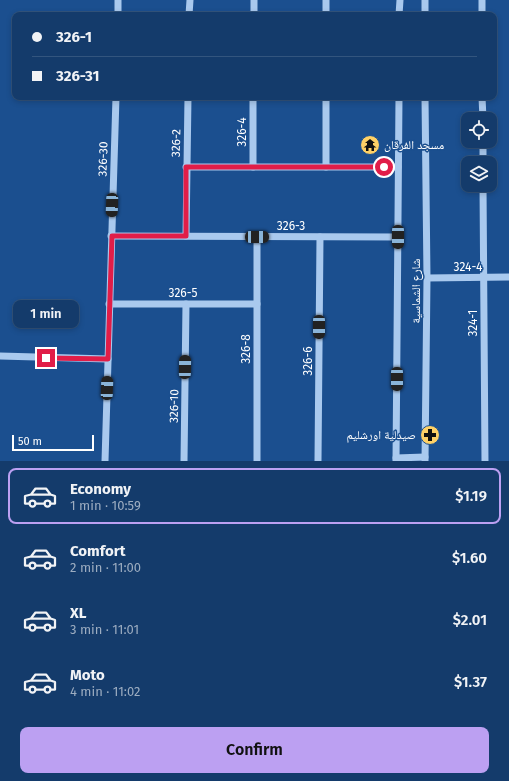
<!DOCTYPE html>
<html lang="en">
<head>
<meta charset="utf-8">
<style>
	:root { --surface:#143b6b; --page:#214673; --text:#f1f3f6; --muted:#9dadc1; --line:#33557e; --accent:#bca0f2 }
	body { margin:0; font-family:"Fira Sans","Noto Naskh Arabic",sans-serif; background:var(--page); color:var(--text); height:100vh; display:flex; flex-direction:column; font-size:15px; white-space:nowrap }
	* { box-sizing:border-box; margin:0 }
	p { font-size:13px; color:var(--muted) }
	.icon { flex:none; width:22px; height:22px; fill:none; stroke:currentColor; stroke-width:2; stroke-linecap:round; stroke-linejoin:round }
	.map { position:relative; height:461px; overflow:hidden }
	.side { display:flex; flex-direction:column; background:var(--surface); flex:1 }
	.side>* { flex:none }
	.hud { position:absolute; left:12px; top:12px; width:485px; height:88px; border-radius:8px; box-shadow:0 2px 6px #0003,0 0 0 1px var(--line); display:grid; align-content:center; height:88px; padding:0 20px; background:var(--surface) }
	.buttons { position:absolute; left:461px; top:112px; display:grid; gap:8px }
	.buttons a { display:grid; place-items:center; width:36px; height:36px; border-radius:8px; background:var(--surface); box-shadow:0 2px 6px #0003,0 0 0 1px var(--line); font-size:20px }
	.scale { position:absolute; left:12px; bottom:10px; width:82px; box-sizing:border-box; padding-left:4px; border:2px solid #fff; border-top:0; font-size:11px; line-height:14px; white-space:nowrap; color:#fff; -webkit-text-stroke:3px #1b4f8f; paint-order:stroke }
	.end { position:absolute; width:18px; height:18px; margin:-9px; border:5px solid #e11d48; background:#fff; box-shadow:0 0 0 2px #fff }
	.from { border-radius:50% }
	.bubble { position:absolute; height:28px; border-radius:8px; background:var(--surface); box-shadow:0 2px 6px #0003,0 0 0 1px var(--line); font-size:13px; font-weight:600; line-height:28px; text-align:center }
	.car { position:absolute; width:12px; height:24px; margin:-12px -6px; border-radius:5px; box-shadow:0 0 3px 1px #0007; background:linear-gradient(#222 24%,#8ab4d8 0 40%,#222 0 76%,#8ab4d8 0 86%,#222 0) }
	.hud b { display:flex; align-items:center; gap:14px; height:38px; font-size:15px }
	.hud b+b { border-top:1px solid var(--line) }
	.hud i { width:10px; height:10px; background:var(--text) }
	ul { padding:7px 0 0; list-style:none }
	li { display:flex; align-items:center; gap:12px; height:56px; margin:0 8px 6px; padding:0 12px; border:2px solid transparent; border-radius:8px }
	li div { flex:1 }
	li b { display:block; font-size:15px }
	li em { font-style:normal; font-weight:600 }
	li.current { border-color:var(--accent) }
	li>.icon { width:36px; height:36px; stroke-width:1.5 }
	.button { display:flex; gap:8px; margin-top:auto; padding:8px 20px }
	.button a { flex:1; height:46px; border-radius:8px; background:var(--accent); color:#111; font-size:16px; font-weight:600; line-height:46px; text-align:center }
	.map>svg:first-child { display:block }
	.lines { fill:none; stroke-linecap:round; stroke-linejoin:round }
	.minor { stroke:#a9c9ee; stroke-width:7 }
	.route { stroke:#e11d48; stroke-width:5 }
	.labels { text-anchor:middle; stroke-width:3; stroke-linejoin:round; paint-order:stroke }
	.street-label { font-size:12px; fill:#fff; stroke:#1b4f8f }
	.poi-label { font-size:12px; fill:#fff; stroke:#1b4f8f; text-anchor:start }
</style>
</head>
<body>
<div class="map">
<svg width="509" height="461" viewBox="0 0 509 461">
	<rect width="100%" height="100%" fill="#1b4f8f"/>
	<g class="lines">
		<!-- minor -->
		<g class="minor">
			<path d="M326 0V15"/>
			<path d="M425 0V15"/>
			<path d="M482 0V15"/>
			<path d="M118 15V0"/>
			<path d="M189 15 190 0"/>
			<path d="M254 15V0"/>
			<path d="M399 15 400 0"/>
			<path d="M326 97V167"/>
			<path d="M482 97 483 119"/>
			<path d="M483 141V163"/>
			<path d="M186 167H398"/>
			<path d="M253 167V97"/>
			<path d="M483 185 485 461"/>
			<path d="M111 236 398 237"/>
			<path d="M186 236 188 97"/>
			<path d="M427 278 509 277"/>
			<path d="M109 304H257"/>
			<path d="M0 356 108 359"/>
			<path d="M396 458 425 457"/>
			<path d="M105 461 116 97"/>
			<path d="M184 461 186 304"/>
			<path d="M257 461V237"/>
			<path d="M318 461 320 237"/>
			<path d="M396 461 399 97"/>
			<path d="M425 461 427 278 425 97"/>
		</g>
	</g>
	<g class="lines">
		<!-- route -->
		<path class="route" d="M46 358 108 359 112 236H186V167H384"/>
	</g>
	<!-- icons -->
	<defs>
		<symbol id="temple-disc" viewBox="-11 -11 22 22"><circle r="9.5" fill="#ffd166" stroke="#1b4f8f"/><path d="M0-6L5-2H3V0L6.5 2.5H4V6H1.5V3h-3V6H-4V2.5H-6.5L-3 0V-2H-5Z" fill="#111"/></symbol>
		<symbol id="pharmacy-disc" viewBox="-11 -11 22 22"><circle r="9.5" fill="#ffd166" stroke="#1b4f8f"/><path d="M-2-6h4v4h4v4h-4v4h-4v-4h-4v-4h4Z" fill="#111"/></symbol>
	</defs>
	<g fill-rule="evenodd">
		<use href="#temple-disc" x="359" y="134" width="22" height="22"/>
		<use href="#pharmacy-disc" x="419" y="424" width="22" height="22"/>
	</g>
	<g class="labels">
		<!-- street labels -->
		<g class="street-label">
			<text transform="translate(242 132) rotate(-90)" y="4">326-4</text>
			<text transform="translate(176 143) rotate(-89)" y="4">326-2</text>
			<text transform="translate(103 159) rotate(-88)" y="4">326-30</text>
			<text x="291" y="230">326-3</text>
			<text x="468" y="271">324-4</text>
			<text transform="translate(416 291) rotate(-90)" y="4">شارع الشماسية</text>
			<text x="183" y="297">326-5</text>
			<text transform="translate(473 323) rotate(-90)" y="4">324-1</text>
			<text transform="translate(246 349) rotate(-90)" y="4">326-8</text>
			<text transform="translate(308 361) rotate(-90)" y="4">326-6</text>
			<text transform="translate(174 406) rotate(-89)" y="4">326-10</text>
		</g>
		<!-- poi labels -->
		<g class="poi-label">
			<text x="384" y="149">مسجد الفرقان</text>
			<text x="416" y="439" text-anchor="end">صيدلية اورشليم</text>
		</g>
	</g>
</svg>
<div class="buttons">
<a><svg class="icon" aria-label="locate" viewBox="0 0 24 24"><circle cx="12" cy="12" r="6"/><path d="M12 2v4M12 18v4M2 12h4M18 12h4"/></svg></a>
<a><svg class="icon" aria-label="layers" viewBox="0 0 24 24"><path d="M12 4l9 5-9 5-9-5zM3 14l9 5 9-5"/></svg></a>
</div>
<div class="scale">50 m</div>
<i class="end from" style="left:384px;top:167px"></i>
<i class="end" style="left:46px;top:358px"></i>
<div class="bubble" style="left:13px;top:300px;width:66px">1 min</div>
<i class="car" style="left:112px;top:205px;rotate:182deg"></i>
<i class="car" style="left:257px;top:237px;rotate:90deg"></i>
<i class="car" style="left:398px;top:237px;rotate:180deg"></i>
<i class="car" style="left:319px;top:327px;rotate:180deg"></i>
<i class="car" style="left:185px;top:367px;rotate:1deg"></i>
<i class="car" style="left:397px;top:379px;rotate:180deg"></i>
<i class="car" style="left:107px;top:388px;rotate:2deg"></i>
<div class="hud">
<b><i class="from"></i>326-1</b>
<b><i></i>326-31</b>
</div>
</div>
<section class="side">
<ul>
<li class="current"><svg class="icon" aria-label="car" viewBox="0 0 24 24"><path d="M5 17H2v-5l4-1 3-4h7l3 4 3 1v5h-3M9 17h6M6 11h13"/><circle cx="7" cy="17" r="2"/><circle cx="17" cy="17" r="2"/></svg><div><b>Economy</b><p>1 min · 10:59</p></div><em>$1.19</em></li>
<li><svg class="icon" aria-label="car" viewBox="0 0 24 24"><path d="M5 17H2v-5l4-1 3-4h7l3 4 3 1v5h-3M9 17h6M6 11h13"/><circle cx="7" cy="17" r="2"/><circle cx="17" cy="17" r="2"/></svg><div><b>Comfort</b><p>2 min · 11:00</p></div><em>$1.60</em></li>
<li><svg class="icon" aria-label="car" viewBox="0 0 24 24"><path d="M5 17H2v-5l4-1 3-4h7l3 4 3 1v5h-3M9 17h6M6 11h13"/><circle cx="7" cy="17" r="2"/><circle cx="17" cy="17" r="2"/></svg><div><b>XL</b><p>3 min · 11:01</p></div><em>$2.01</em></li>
<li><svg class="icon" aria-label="car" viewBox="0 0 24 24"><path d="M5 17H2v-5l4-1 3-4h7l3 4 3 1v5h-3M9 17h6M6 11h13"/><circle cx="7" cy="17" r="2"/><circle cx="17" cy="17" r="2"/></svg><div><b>Moto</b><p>4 min · 11:02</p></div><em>$1.37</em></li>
</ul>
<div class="button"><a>Confirm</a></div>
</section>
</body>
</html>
